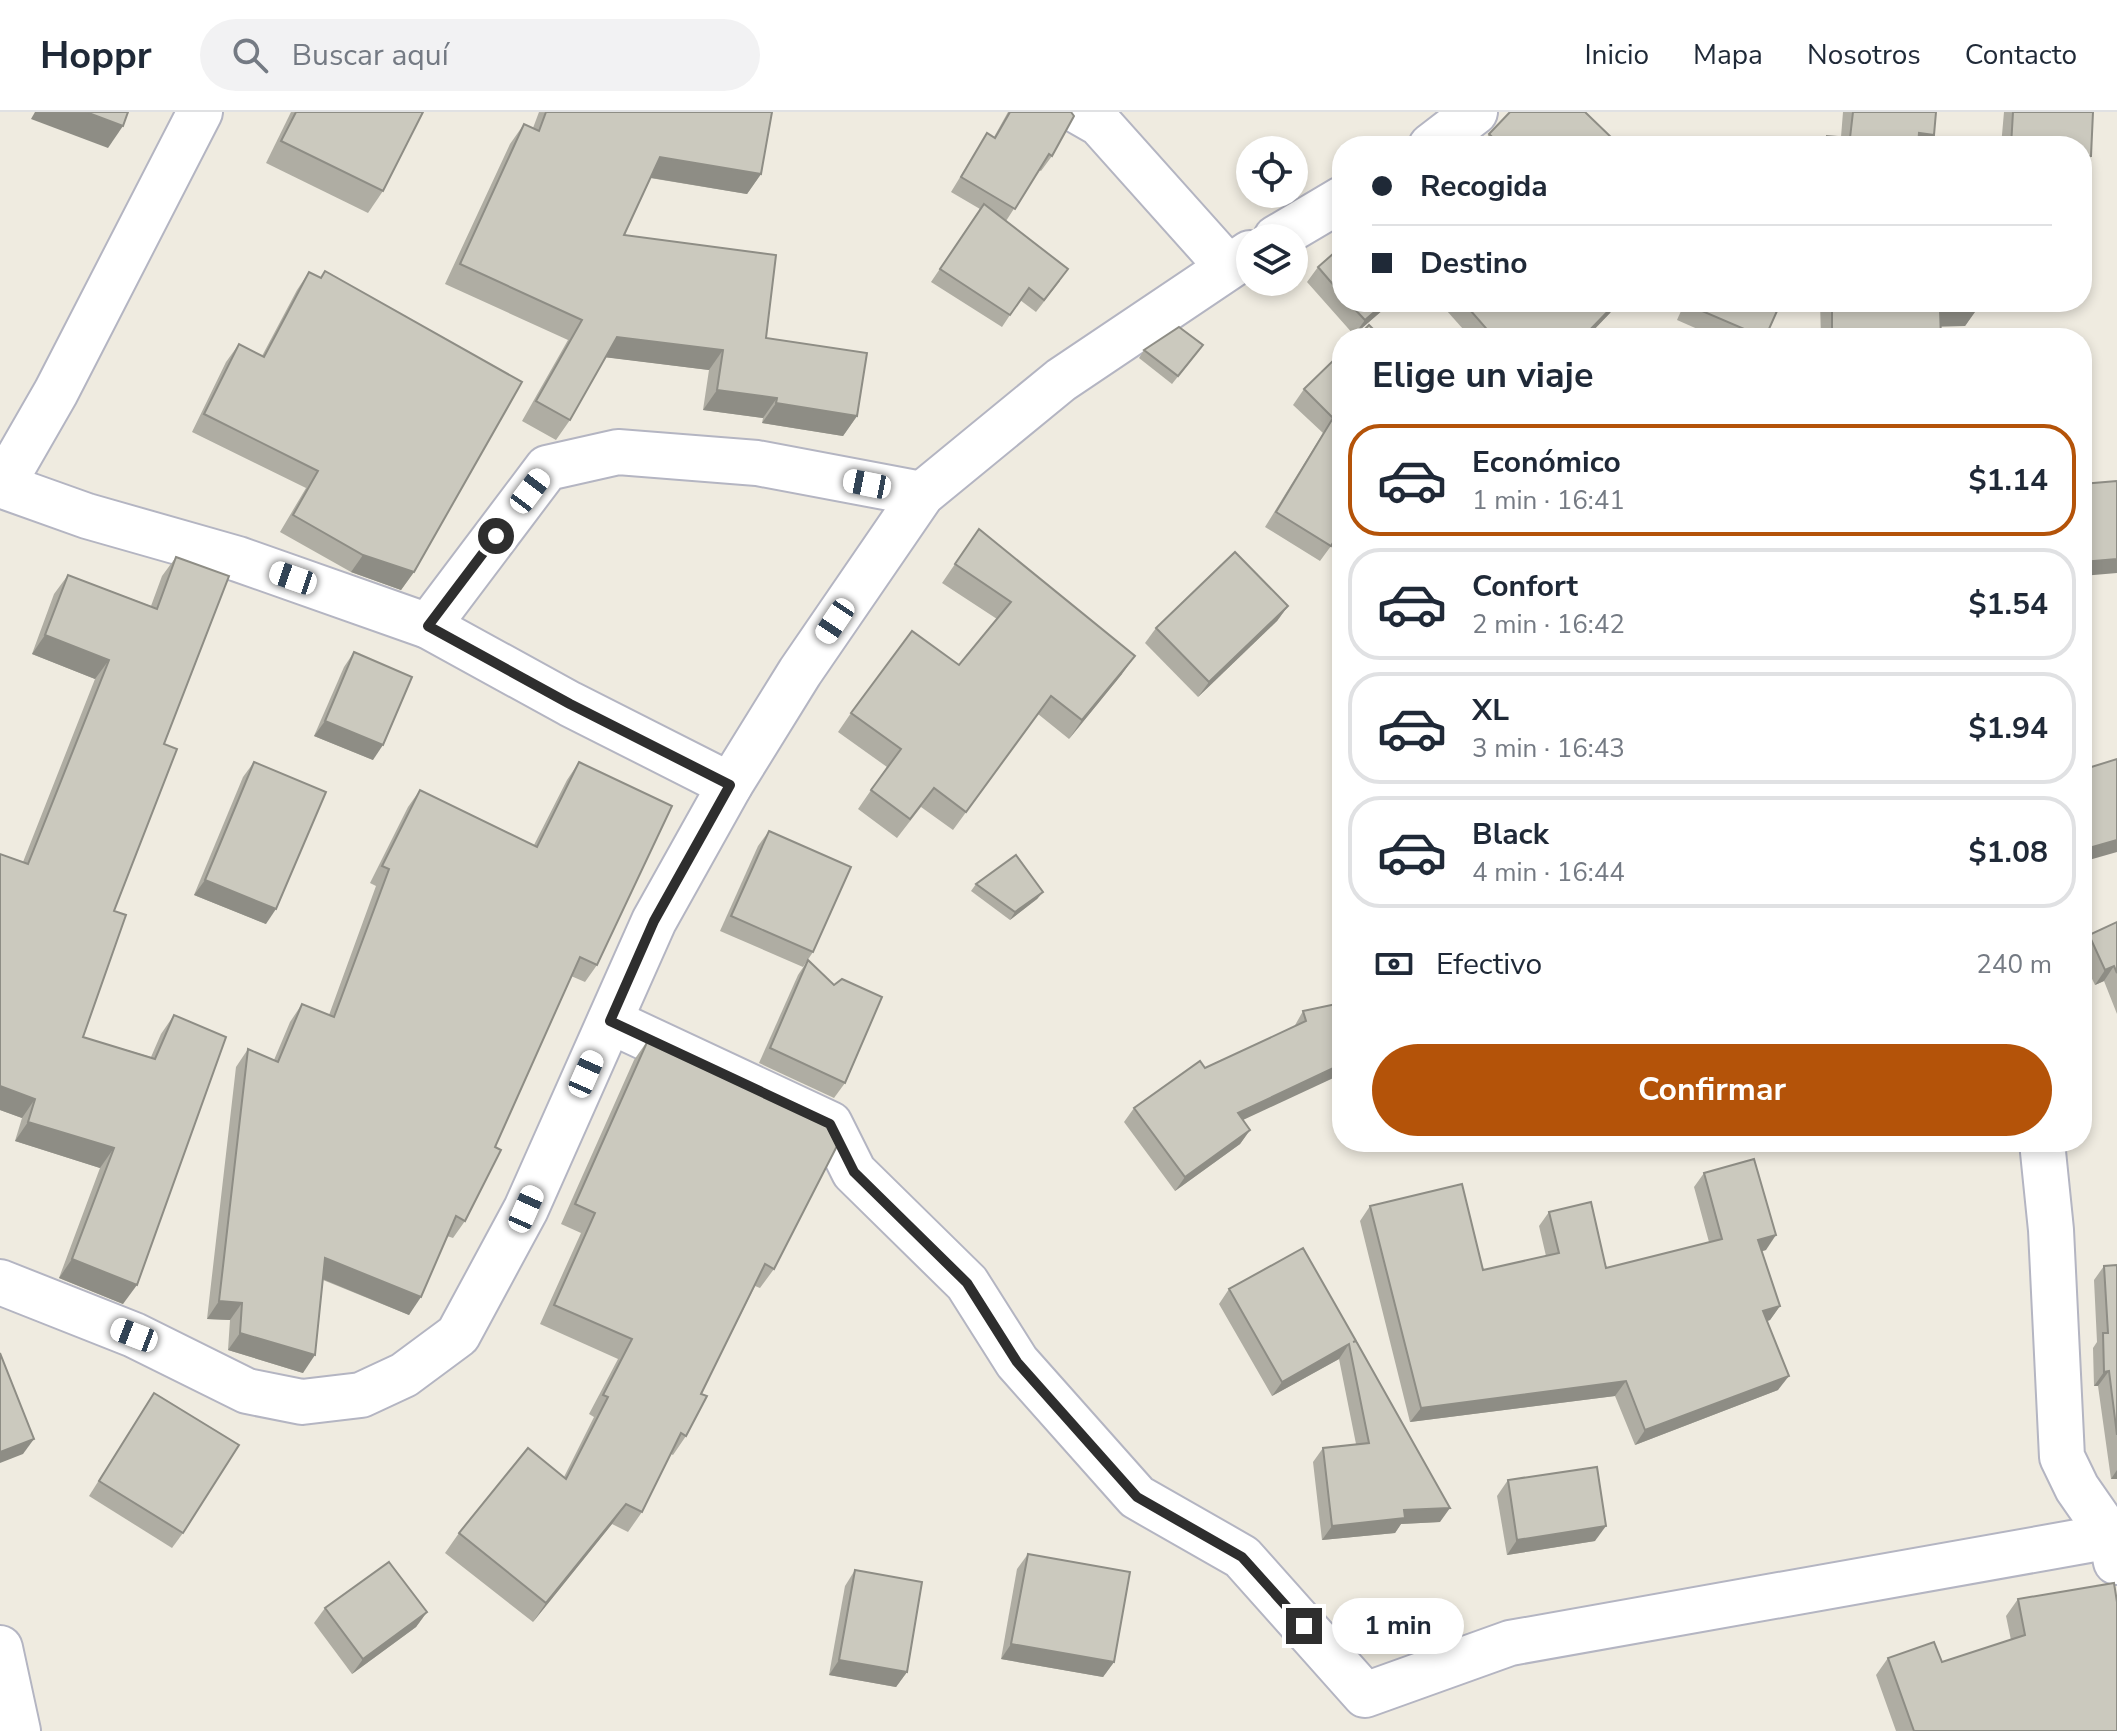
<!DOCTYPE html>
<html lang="es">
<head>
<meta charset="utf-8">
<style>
	:root { --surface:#fff; --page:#f2f2f3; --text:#1f2937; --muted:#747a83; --line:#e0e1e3; --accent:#b45309 }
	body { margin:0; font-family:"Nunito Sans",sans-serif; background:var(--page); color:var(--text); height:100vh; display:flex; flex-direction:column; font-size:30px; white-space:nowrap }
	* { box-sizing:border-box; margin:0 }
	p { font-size:26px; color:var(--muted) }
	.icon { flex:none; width:44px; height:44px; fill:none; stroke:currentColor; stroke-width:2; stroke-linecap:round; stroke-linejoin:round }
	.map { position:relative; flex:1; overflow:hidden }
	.panel { position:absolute; left:1332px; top:216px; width:760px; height:824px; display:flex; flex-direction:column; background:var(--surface); border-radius:32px; box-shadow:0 4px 12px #0003 }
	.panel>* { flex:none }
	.guide { position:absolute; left:1332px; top:24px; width:760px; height:176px; border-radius:32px; box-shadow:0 4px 12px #0003; display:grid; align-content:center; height:176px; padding:0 40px; background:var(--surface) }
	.buttons { position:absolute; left:1236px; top:24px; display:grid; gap:16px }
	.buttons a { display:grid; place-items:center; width:72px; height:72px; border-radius:50%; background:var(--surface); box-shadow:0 4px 12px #0003; font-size:40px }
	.end { position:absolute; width:36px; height:36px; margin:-18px; border:10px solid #2e2e2e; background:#fff; box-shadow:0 0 0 4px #fff }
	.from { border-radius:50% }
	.bubble { position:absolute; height:56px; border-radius:28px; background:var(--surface); box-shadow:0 4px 12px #0003; font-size:26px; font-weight:700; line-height:56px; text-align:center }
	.car { position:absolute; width:24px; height:48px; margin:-24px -12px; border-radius:10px; box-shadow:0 0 6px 2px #0007; background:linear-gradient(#fff 24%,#345 0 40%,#fff 0 76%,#345 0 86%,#fff 0) }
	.guide b { display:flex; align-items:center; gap:28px; height:76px; font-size:30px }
	.guide b+b { border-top:2px solid var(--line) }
	.guide i { width:20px; height:20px; background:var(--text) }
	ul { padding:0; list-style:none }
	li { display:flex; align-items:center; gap:24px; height:112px; margin:0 16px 12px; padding:0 24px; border:4px solid var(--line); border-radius:32px }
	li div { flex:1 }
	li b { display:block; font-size:30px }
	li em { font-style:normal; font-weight:700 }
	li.current { border-color:var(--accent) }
	li>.icon { width:72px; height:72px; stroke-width:1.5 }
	h2 { padding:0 40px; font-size:36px; line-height:96px }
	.pay { display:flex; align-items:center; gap:20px; height:88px; padding:0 40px; font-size:30px }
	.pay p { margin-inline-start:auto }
	.cta { display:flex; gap:16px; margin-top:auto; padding:16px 40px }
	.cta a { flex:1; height:92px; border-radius:48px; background:var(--accent); color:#fff; font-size:32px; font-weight:700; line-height:92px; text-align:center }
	header { display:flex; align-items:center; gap:48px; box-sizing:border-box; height:112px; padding:0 40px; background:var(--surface); border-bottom:2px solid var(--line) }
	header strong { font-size:38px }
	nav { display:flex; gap:44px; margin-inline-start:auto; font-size:28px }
	.search { width:560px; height:72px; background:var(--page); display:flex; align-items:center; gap:20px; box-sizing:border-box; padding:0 28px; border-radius:44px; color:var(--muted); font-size:30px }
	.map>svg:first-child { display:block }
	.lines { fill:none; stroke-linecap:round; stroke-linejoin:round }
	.street-casing { stroke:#b4b5c2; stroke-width:48 }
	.street { stroke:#fff; stroke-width:44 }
	.wall { fill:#afada3 }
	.shaded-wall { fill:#8e8d85 }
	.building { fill:#cbc9be; stroke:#8e8d85; stroke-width:2 }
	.route { stroke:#2e2e2e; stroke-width:10 }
</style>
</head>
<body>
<header>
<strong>Hoppr</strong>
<div class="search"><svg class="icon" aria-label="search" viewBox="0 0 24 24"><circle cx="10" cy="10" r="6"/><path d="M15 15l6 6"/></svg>Buscar aquí</div>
<nav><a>Inicio</a><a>Mapa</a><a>Nosotros</a><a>Contacto</a></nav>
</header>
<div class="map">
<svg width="2117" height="1619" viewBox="0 0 2117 1619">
	<rect width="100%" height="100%" fill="#efebe0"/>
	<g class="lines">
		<defs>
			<g id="street">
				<path d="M1079 0 1100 12 1227 154"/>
				<path d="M1431 34 1475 0"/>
				<path d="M1276 126 1342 87"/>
				<path d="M0 373 87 404 238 447 428 514 570 592 730 673"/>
				<path d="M2 374 56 280 200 0"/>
				<path d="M428 514 547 356 618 340 757 351 922 382"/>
				<path d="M610 909 830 1012 854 1060 967 1171 1017 1250 1137 1385 1242 1445 1365 1583 1510 1531 2117 1423"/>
				<path d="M2042 1030 2051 1118 2062 1345 2077 1376 2111 1425 2116 1450"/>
				<path d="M0 1170 134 1223 247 1279 302 1290 361 1283 404 1263 458 1223 526 1097 654 809 730 673 800 560 922 382 1061 268 1250 141"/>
				<path d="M0 1536 18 1619"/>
			</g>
		</defs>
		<!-- street casing -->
		<use href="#street" class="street-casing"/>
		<!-- street -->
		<use href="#street" class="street"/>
	</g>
	<!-- wall -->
	<g class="wall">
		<path d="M291 0H423L383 79 368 101 266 51Z"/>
		<path d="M539 0H772L761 62 747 82 650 66 624 123 766 226 857 304 843 324 762 311 763 306 703 298 709 258 605 245 570 308 556 328 522 309 568 228 445 172 510 32 524 12 533 16Z"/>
		<path d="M1008 0H1071L1052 44 1041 59 1039 58 1006 109 1060 169 1036 200 1020 188 1002 215 931 170 980 97 951 80 987 21 994 25Z"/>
		<path d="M1843 0H1936L1934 23 1926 34H1820L1827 24 1841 25Z"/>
		<path d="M2004 0H2093L2091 44 2082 57V34H2001Z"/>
		<path d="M1489 22 1614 28 1610 34H1481Z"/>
		<path d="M1342 134V190H1392L1354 223 1307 170 1318 155Z"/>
		<path d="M309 160 414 460 401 478 351 460 280 420 306 376 192 320 226 250 239 232 262 244 297 178Z"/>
		<path d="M1439 190H1618L1610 201 1586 226H1471Z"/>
		<path d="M1685 190H1781L1765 226H1718L1677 208Z"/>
		<path d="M1820 190H1977V197L1965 214H1941V226H1821Z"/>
		<path d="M1203 233 1172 272 1139 246 1144 238Z"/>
		<path d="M1342 240 1331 434 1320 449 1265 415 1323 321 1293 293 1304 277Z"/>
		<path d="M979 417 1122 562 1069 627 1038 602 953 718 921 695 897 726 858 697 887 655 838 620 851 601 959 553 997 507 942 471Z"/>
		<path d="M176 445 164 632 114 799 83 925 151 945 161 922 174 903 123 1192 59 1166 100 1056 15 1029 22 1006 0 998V742L23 750 95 567 32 542 54 482 68 463 151 494 162 464Z"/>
		<path d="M1288 494 1277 509 1198 585 1145 531 1156 516Z"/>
		<path d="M354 540 373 648 314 624 344 555Z"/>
		<path d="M254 650 266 812 194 783 243 665Z"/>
		<path d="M579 650 597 853 585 870 571 864 495 1035 465 1109 453 1126 447 1124 409 1203 323 1168 303 1261 228 1238 230 1208 207 1207 236 955 248 937 274 948 290 910 302 892 329 903 376 774 370 771 408 695 420 678 534 733 567 668Z"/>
		<path d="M769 719 813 840 803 855 720 819 758 734Z"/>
		<path d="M976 772 1043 780 1037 787 1010 808 971 779Z"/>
		<path d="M2117 810V902L2104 869 2095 873 2082 846V833L2089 823Z"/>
		<path d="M808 848 845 971 834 986 759 951 798 863Z"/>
		<path d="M1342 891 1243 1008 1250 1018 1240 1032 1175 1079 1124 1010 1134 996 1205 956 1294 915 1303 899Z"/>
		<path d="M648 928 774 1157 760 1176 755 1174 701 1282 686 1324 673 1343 671 1342 642 1400 628 1420 612 1412 533 1510 445 1441 459 1421 564 1365 594 1305 589 1302 618 1247 540 1212 581 1121 561 1112 634 948Z"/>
		<path d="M1704 1061 1766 1138 1762 1139 1780 1194 1770 1208 1767 1209 1778 1278 1635 1333 1615 1284 1410 1310 1360 1109 1370 1094 1483 1158 1546 1144 1539 1114 1549 1100 1606 1156 1709 1130 1694 1075Z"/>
		<path d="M1303 1136 1440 1410 1401 1412 1395 1421 1322 1428 1313 1350 1323 1336 1356 1332 1339 1247 1272 1284 1219 1192 1229 1177Z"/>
		<path d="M2117 1153V1367H2111L2098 1274H2094L2093 1236 2097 1230 2094 1168 2104 1154Z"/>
		<path d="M154 1281 183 1421 172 1436 89 1384Z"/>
		<path d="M1508 1368 1595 1429 1507 1443 1497 1384Z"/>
		<path d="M1028 1442 1114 1550 1103 1565 1001 1547 1017 1457Z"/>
		<path d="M855 1458 907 1560 896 1575 829 1563 845 1474Z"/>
		<path d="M2018 1487 2117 1619H1896L1876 1563 1888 1546 1942 1550 2011 1528 2006 1504Z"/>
		<path d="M325 1496 427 1500 416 1515 352 1562 314 1511Z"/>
	</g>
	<!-- shaded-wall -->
	<g class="shaded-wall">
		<path d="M35 0H86L123 14 108 36 31 7Z"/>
		<path d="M1919 21 1934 23 1926 34H1910Z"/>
		<path d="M2082 44H2091L2082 57Z"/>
		<path d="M660 45 761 62 747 82 646 65Z"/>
		<path d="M1386 190H1392L1354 223 1365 208Z"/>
		<path d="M1617 190H1618L1610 201 1586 226H1582Z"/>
		<path d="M1977 197 1965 214 1928 215 1940 198Z"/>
		<path d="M617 225 723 238 709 258 603 245Z"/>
		<path d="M717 278 777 286 763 306 703 298Z"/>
		<path d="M776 291 857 304 843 324 762 311Z"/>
		<path d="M363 443 414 460 401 478 351 460Z"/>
		<path d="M2117 447V461L2082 464V450Z"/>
		<path d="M1288 494 1277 509 1198 585 1209 570Z"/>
		<path d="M45 523 109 548 95 567 32 542Z"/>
		<path d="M1135 544 1122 562 1069 627 1082 608Z"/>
		<path d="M325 609 383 633 373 648 314 624Z"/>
		<path d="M2117 728V740L2082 750V738Z"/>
		<path d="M205 768 276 797 266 812 194 783Z"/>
		<path d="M1043 780 1037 787 1010 808 1015 800Z"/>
		<path d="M2114 854 2104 869 2095 873 2105 858Z"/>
		<path d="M1342 952V962L1228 1015 1238 1001Z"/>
		<path d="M0 974 35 987 22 1006 0 998Z"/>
		<path d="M28 1010 114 1036 100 1056 15 1029Z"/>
		<path d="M1250 1018 1240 1032 1175 1079 1185 1065Z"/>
		<path d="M1776 1123 1766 1138 1748 1143 1758 1128Z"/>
		<path d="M325 1146 421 1185 409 1203 313 1163Z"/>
		<path d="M72 1147 137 1173 123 1192 59 1166Z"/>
		<path d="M219 1189 242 1191 230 1208 207 1207Z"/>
		<path d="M1780 1194 1770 1208 1753 1214 1763 1199Z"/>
		<path d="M240 1221 315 1243 303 1261 228 1238Z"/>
		<path d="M1349 1232 1339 1247 1272 1284 1282 1270Z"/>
		<path d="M2109 1259 2098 1274H2094L2104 1260Z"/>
		<path d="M1789 1264 1778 1278 1635 1333 1645 1318Z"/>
		<path d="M1626 1269 1615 1284 1410 1310 1421 1296Z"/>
		<path d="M34 1327 23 1342 0 1351V1340Z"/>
		<path d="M2117 1358V1367H2111Z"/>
		<path d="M626 1392 612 1412 533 1510 546 1491Z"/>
		<path d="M1450 1396 1440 1410 1401 1412 1395 1421 1322 1428 1332 1414 1404 1398Z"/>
		<path d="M1606 1414 1595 1429 1507 1443 1517 1428Z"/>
		<path d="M427 1500 416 1515 352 1562 363 1547Z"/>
		<path d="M1011 1532 1114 1550 1103 1565 1001 1547Z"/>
		<path d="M839 1548 907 1560 896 1575 829 1563Z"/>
	</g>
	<!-- building -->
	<g class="building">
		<path d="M86 0H128L123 14Z"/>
		<path d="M296 0H423L383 79 281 29Z"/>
		<path d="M546 0H772L761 62 660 45 624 123 776 143 766 226 867 241 857 304 776 291 777 286 717 278 723 238 617 225 570 308 536 289 582 208 460 152 524 12 539 19Z"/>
		<path d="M1010 0H1071L1074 4 1052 44 1049 42 1015 97 961 65 987 21 995 26Z"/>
		<path d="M1510 0H1585L1614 28 1608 34H1502L1489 22Z"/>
		<path d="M1853 0H1936L1934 23 1919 21 1918 34H1827V24L1850 26Z"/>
		<path d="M2013 0H2093L2091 44H2082V34H2011Z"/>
		<path d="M984 92 1068 157 1044 188 1029 176 1010 203 940 157Z"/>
		<path d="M1342 134V183L1318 155Z"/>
		<path d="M325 159 522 270 414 460 363 443 293 403 318 359 204 302 239 232 264 245 309 160 321 166Z"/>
		<path d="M1348 190H1386L1365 208Z"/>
		<path d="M1463 190H1617L1582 226H1488L1492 223Z"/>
		<path d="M1689 190H1781L1765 226 1688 193Z"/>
		<path d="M1832 190H1977V197L1940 198 1941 226H1832Z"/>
		<path d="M1369 213 1382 226H1356Z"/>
		<path d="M1179 215 1203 233 1178 264 1144 238Z"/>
		<path d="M1342 240V416L1331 434 1276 400 1333 306 1304 277Z"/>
		<path d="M2117 369V447L2082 450V372Z"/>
		<path d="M979 417 1135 544 1082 608 1051 584 966 700 934 676 910 707 871 678 901 637 851 601 912 519 959 553 1011 490 955 452Z"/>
		<path d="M1235 440 1288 494 1209 570 1156 516Z"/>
		<path d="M176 445 229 464 164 632 177 637 114 799 126 803 83 925 155 947 174 903 226 925 137 1173 72 1147 114 1036 28 1010 35 987 0 974V742L28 752 109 548 45 523 68 463 157 497Z"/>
		<path d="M354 540 412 565 383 633 325 609Z"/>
		<path d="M2082 646 2085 657 2117 647V728L2082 738Z"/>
		<path d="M254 650 326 680 276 797 205 768Z"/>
		<path d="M579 650 672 694 597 853 580 845 495 1035 501 1038 465 1109 456 1104 421 1185 325 1146 315 1243 240 1221 242 1191 219 1189 248 937 278 950 302 892 334 905 389 757 382 754 420 678 537 735Z"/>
		<path d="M769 719 851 755 813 840 731 804Z"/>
		<path d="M1016 743 1043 780 1015 800 976 772Z"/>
		<path d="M2117 810V861L2114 854 2105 858 2089 823Z"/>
		<path d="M808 848 834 873 842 867 882 885 845 971 770 936Z"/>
		<path d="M1341 891H1342V952L1238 1001 1250 1018 1185 1065 1134 996 1200 949 1205 956 1306 909 1303 899Z"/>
		<path d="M648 928 825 1011 837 1034 774 1157 765 1152 701 1282 707 1284 686 1324 681 1321 642 1400 626 1392 546 1491 459 1421 528 1336 566 1367 608 1285 603 1283 632 1227 554 1193 595 1101 575 1092Z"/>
		<path d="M1754 1047 1776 1123 1758 1128 1780 1194 1763 1199 1789 1264 1645 1318 1626 1269 1421 1296 1370 1094 1462 1072 1483 1158 1559 1141 1549 1100 1591 1090 1606 1156 1722 1127 1704 1061Z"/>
		<path d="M1303 1136 1356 1229 1353 1230 1356 1229 1450 1396 1404 1398 1405 1406 1332 1414 1323 1336 1369 1331 1349 1232 1282 1270 1229 1177Z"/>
		<path d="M2117 1153V1323L2109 1259 2104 1260 2103 1221H2108L2104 1154Z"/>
		<path d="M0 1241 34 1327 0 1340Z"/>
		<path d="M154 1281 239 1333 183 1421 99 1369Z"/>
		<path d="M1597 1355 1606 1414 1517 1428 1508 1368Z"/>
		<path d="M1028 1442 1130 1460 1114 1550 1011 1532Z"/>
		<path d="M389 1450 427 1500 363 1547 325 1496Z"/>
		<path d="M855 1458 922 1470 907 1560 839 1548Z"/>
		<path d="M2114 1471 2117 1490V1619H1914L1888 1546 1934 1530 1942 1550 2025 1523 2018 1487Z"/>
	</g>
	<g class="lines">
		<!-- route -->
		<path class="route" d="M496 424 428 514 570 592 730 673 654 809 610 909 830 1012 854 1060 967 1171 1017 1250 1137 1385 1242 1445 1304 1514"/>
	</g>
</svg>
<div class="buttons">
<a><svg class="icon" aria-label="locate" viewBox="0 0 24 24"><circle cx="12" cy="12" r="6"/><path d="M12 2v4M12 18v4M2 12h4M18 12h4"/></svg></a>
<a><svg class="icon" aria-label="layers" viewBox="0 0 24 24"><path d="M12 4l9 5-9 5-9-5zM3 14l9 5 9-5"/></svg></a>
</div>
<i class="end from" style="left:496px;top:424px"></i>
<i class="end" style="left:1304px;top:1514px"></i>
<div class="bubble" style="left:1332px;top:1486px;width:132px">1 min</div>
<i class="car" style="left:867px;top:372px;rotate:281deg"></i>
<i class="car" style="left:530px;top:379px;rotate:37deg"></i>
<i class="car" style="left:293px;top:466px;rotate:289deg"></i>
<i class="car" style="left:835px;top:509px;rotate:214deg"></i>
<i class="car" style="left:586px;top:962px;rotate:24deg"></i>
<i class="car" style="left:526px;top:1097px;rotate:24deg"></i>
<i class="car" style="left:134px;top:1223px;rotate:291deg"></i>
<div class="guide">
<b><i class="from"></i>Recogida</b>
<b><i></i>Destino</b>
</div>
<section class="panel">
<h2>Elige un viaje</h2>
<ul>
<li class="current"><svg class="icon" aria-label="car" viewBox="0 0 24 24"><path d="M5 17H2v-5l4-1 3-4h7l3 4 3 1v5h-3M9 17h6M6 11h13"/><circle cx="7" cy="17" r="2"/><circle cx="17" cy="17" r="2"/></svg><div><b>Económico</b><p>1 min · 16:41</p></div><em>$1.14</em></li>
<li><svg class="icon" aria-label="car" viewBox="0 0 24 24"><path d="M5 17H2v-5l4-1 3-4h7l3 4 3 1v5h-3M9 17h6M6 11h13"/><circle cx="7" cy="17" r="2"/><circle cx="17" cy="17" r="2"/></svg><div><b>Confort</b><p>2 min · 16:42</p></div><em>$1.54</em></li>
<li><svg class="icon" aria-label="car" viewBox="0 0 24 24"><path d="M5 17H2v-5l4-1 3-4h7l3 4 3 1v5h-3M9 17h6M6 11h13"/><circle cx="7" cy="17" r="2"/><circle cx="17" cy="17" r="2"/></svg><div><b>XL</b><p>3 min · 16:43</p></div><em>$1.94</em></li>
<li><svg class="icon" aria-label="car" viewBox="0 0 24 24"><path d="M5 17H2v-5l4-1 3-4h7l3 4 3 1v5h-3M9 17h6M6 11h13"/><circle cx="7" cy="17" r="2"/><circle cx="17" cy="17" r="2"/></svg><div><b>Black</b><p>4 min · 16:44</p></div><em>$1.08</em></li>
</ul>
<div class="pay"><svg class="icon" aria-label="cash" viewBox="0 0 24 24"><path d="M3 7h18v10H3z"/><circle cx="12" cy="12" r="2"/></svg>Efectivo<p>240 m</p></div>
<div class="cta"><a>Confirmar</a></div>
</section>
</div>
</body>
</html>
